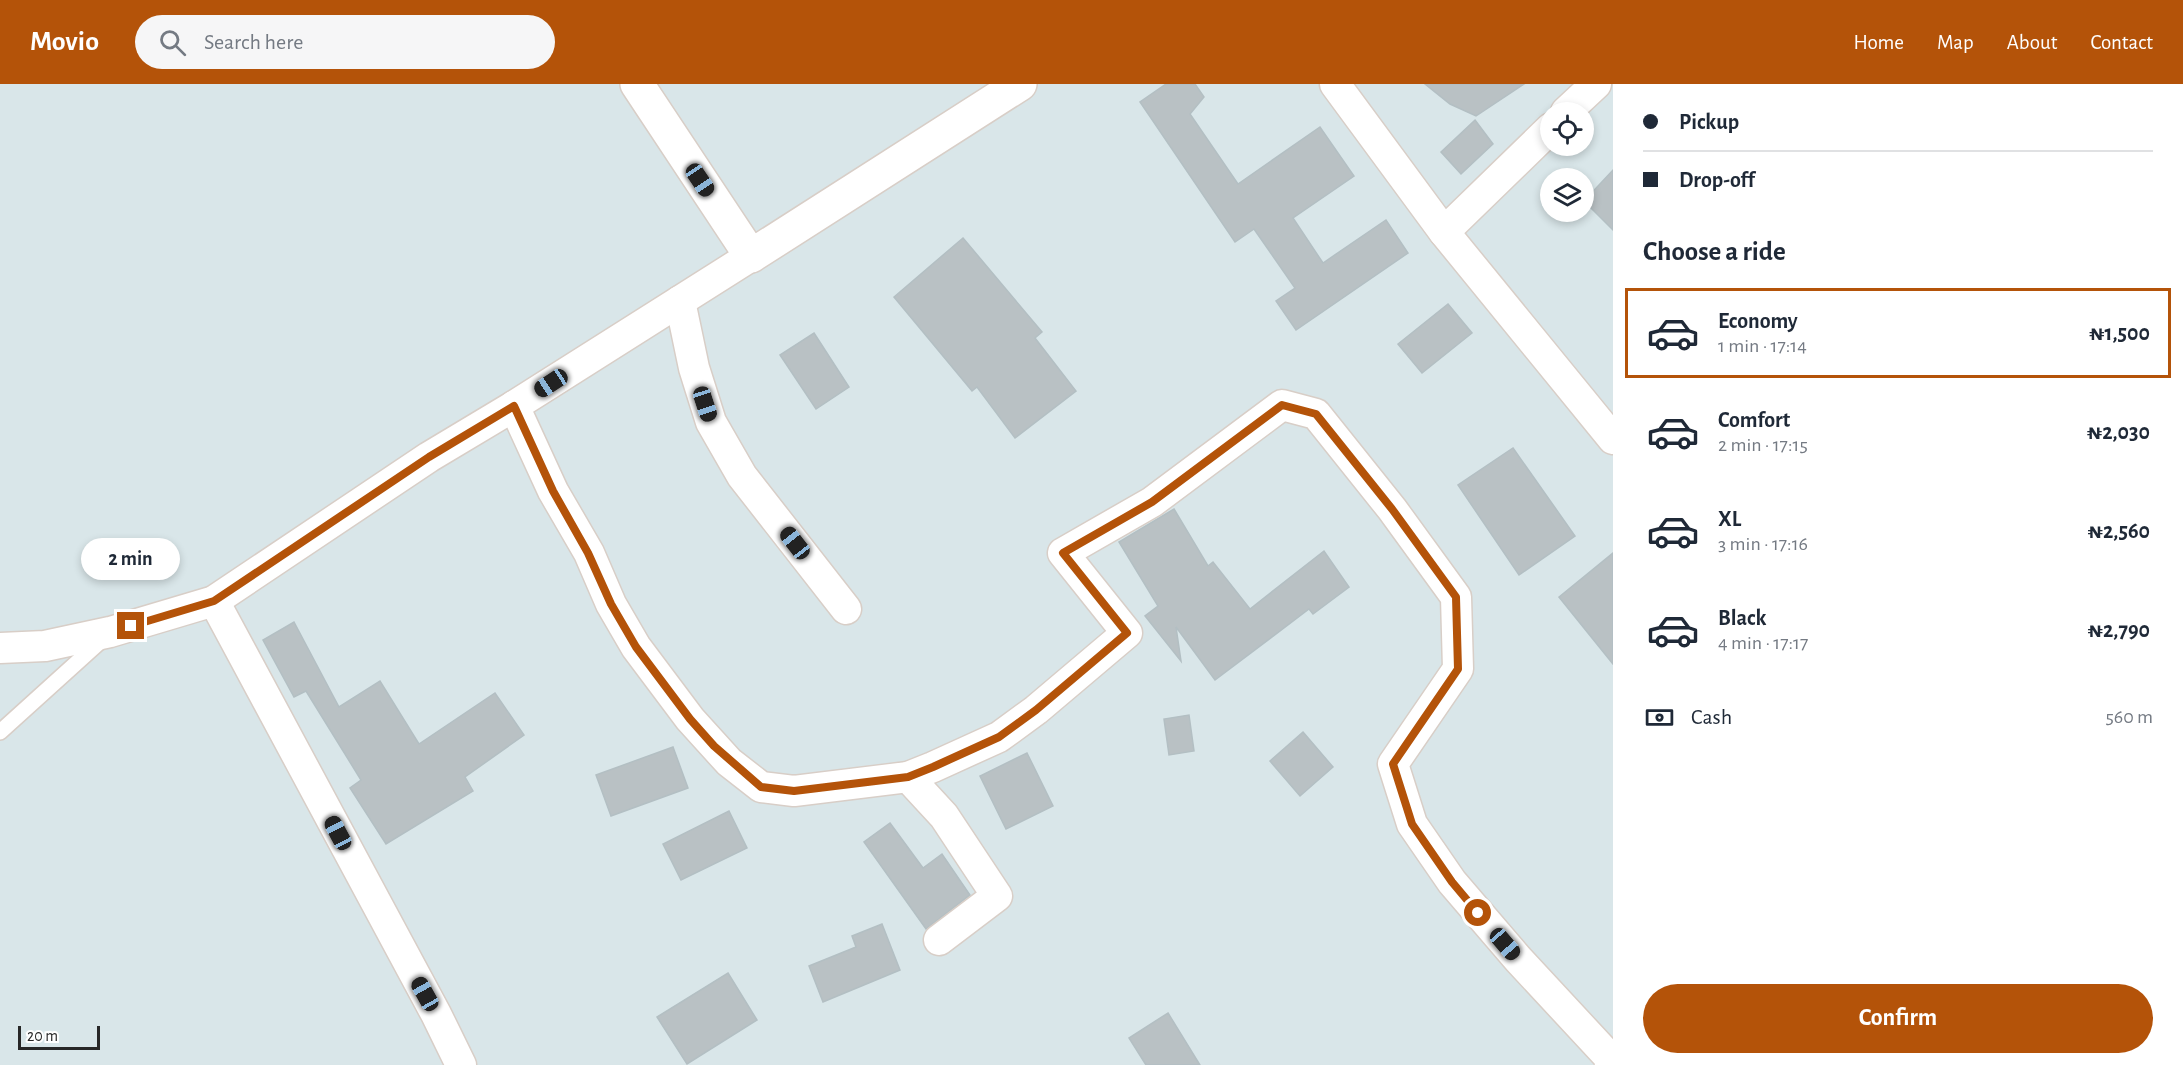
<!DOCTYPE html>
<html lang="en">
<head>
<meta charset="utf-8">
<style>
	:root { --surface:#fff; --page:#f6f6f7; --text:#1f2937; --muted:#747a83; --line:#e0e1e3; --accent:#b45309 }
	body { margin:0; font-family:"Alegreya Sans",sans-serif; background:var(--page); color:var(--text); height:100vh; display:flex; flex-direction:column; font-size:22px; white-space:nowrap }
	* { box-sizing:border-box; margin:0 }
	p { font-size:20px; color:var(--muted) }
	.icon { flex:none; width:33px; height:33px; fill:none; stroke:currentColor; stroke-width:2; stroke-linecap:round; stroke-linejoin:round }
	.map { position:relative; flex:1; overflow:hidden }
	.sheet { display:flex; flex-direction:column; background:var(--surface); width:570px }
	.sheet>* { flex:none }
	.guide { display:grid; align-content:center; height:132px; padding:0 30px; background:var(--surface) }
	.controls { position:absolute; left:1540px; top:18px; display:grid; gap:12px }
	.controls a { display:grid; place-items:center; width:54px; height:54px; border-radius:50%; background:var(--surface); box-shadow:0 3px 9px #0003; font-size:30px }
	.scale { position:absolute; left:18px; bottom:15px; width:82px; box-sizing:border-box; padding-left:6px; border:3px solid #272727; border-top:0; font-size:16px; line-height:21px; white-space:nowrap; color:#272727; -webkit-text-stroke:4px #fff; paint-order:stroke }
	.end { position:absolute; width:27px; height:27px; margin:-14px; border:8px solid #b45309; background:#fff; box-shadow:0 0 0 3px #fff }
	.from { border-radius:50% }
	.bubble { position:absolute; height:42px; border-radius:21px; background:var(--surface); box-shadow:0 3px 9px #0003; font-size:20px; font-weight:700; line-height:42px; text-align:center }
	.car { position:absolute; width:18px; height:36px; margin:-18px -9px; border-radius:8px; box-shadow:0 0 4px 2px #0007; background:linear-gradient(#222 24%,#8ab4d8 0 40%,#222 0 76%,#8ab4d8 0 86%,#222 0) }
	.guide b { display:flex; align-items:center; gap:21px; height:57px; font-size:22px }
	.guide b+b { border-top:2px solid var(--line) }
	.guide i { width:15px; height:15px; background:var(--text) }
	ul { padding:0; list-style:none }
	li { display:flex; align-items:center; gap:18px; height:90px; margin:0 12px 9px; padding:0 18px; border:3px solid transparent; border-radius:0px }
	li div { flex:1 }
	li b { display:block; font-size:22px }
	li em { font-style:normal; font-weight:700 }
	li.current { border-color:var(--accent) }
	li>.icon { width:54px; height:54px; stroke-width:1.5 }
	h2 { padding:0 30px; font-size:27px; line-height:72px }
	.pay { display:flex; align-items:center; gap:15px; height:66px; padding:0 30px; font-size:22px }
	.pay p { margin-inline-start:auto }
	.cta { display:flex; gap:12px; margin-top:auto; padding:12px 30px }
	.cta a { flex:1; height:69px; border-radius:36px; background:var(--accent); color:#fff; font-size:24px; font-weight:700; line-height:69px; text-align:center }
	header { display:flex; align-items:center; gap:36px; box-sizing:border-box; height:84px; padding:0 30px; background:var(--accent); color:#fff }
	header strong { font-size:28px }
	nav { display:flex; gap:33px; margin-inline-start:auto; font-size:21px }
	.search { width:420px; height:54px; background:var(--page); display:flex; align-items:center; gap:15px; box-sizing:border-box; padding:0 21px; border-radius:33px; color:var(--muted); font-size:22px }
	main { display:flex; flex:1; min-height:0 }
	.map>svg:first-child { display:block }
	.building { fill:#b9c1c4; stroke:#b3bfc3; stroke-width:1.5 }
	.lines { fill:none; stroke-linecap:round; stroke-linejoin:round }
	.lane-casing { stroke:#d8cec7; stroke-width:18 }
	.street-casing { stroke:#d8cec7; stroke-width:33 }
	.secondary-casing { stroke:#d8cec7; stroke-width:36 }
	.lane { stroke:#fff; stroke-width:15 }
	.street { stroke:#fff; stroke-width:30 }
	.secondary { stroke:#fff; stroke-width:33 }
	.route { stroke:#b45309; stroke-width:8 }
</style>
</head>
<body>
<header>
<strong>Movio</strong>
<div class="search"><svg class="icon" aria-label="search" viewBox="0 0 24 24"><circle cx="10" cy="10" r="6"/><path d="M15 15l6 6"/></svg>Search here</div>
<nav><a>Home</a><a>Map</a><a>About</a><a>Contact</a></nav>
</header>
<main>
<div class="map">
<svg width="1613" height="981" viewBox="0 0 1613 981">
	<rect width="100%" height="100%" fill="#d9e6e9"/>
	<!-- building -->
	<g class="building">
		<path d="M1166 0H1195L1204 13 1190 30 1238 100 1320 43 1354 92 1293 134 1323 179 1386 136 1408 169 1296 246 1276 217 1295 204 1254 145 1235 158 1140 18Z"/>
		<path d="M1425 0H1524L1476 32 1450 20Z"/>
		<path d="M1475 36 1493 60 1461 90 1441 68Z"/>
		<path d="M1613 86V146L1584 117Z"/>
		<path d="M963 154 1042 248 1035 254 1076 307 1015 354 977 303 972 307 894 213Z"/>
		<path d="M1448 220 1472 249 1422 289 1398 260Z"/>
		<path d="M814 249 849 303 816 325 780 271Z"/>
		<path d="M1513 364 1575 452 1519 491 1458 401Z"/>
		<path d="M1174 425 1208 482 1213 478 1250 525 1324 467 1349 503 1313 530 1309 525 1215 596 1176 543 1181 577 1145 532 1158 522 1119 458Z"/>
		<path d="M1613 469V580L1559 513Z"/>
		<path d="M294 538 339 623 380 597 419 660 495 609 524 651 465 693 473 707 386 760 350 704 361 696 306 607 294 613 263 556Z"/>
		<path d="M1189 631 1194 667 1169 671 1164 635Z"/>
		<path d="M1303 648 1333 683 1300 712 1270 677Z"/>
		<path d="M673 663 688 704 611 732 596 691Z"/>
		<path d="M1027 669 1053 722 1006 745 980 692Z"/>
		<path d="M729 727 747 764 681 796 663 760Z"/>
		<path d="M890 739 923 784 942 770 970 811 926 845 864 758Z"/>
		<path d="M882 840 900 886 823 918 809 882 856 863 852 852Z"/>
		<path d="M728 889 757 936 687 980 657 933Z"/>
		<path d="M1168 929 1200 981H1146L1129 954Z"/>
	</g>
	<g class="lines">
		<defs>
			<path id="lane" d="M0 648 104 554"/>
			<g id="street">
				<path d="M1335 0 1444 148 1613 355"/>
				<path d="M1566 28 1596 0"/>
				<path d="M1444 148 1551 44"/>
				<path d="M680 217 694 284 711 338 742 392 846 525"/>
				<path d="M514 322 553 407 589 469 611 520 636 563 690 635 729 678 761 703 794 707 908 693 933 683 999 653 1036 626 1127 549 1063 469 1152 418 1282 321 1316 330 1392 425 1456 513 1458 585 1393 680 1412 740 1452 798 1518 875 1609 973 1610 981"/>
				<path d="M214 517 436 930 461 981"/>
				<path d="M0 564 45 562 110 548 214 517 429 373 514 322 751 172"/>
				<path d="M908 693 944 732 997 812 939 856"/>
			</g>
			<path id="secondary" d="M637 0 751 172 1020 0"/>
		</defs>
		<!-- lane casing -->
		<use href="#lane" class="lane-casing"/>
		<!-- street casing -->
		<use href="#street" class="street-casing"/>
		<!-- secondary casing -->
		<use href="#secondary" class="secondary-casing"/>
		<!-- lane -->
		<use href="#lane" class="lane"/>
		<!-- street -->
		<use href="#street" class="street"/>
		<!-- secondary -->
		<use href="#secondary" class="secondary"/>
	</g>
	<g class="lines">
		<!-- route -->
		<path class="route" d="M131 542 214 517 429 373 514 322 553 407 588 469 611 520 636 563 690 635 714 662 761 703 794 707 908 693 933 683 999 653 1036 626 1127 549 1063 469 1152 418 1282 321 1316 330 1392 425 1456 513 1458 585 1393 680 1412 740 1452 798 1478 829"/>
	</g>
</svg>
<div class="controls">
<a><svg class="icon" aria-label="locate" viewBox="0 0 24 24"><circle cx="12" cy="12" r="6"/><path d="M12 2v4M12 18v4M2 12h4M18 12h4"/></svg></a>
<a><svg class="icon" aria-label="layers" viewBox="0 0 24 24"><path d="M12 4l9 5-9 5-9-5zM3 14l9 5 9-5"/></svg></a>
</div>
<div class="scale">20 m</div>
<i class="end from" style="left:1478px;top:829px"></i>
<i class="end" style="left:131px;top:542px"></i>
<div class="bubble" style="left:81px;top:454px;width:99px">2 min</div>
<i class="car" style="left:700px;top:96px;rotate:146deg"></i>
<i class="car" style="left:551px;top:299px;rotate:237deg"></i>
<i class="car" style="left:705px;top:320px;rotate:162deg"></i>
<i class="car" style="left:795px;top:459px;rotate:322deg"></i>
<i class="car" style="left:338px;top:749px;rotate:332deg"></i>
<i class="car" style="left:1505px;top:860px;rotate:139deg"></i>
<i class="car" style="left:425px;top:910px;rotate:331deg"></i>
</div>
<section class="sheet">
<div class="guide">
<b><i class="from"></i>Pickup</b>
<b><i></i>Drop-off</b>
</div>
<h2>Choose a ride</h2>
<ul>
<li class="current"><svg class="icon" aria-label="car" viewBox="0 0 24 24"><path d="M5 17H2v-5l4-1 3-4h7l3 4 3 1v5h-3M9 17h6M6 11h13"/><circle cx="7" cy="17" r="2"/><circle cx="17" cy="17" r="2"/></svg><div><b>Economy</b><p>1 min · 17:14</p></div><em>₦1,500</em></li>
<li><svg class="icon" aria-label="car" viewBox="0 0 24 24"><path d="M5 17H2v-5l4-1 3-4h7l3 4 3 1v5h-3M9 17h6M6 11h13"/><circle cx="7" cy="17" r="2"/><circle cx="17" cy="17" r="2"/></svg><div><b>Comfort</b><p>2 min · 17:15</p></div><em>₦2,030</em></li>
<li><svg class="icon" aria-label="car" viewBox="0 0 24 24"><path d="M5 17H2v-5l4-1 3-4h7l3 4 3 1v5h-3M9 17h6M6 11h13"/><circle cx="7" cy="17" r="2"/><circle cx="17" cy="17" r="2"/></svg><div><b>XL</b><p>3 min · 17:16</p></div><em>₦2,560</em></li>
<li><svg class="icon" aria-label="car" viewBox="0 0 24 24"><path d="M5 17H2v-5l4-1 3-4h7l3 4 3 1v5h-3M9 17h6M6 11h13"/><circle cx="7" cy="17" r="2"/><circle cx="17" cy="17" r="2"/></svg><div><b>Black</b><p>4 min · 17:17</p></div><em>₦2,790</em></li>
</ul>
<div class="pay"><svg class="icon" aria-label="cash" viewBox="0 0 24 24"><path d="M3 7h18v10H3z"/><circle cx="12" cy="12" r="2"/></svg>Cash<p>560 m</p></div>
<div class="cta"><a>Confirm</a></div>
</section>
</main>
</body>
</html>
